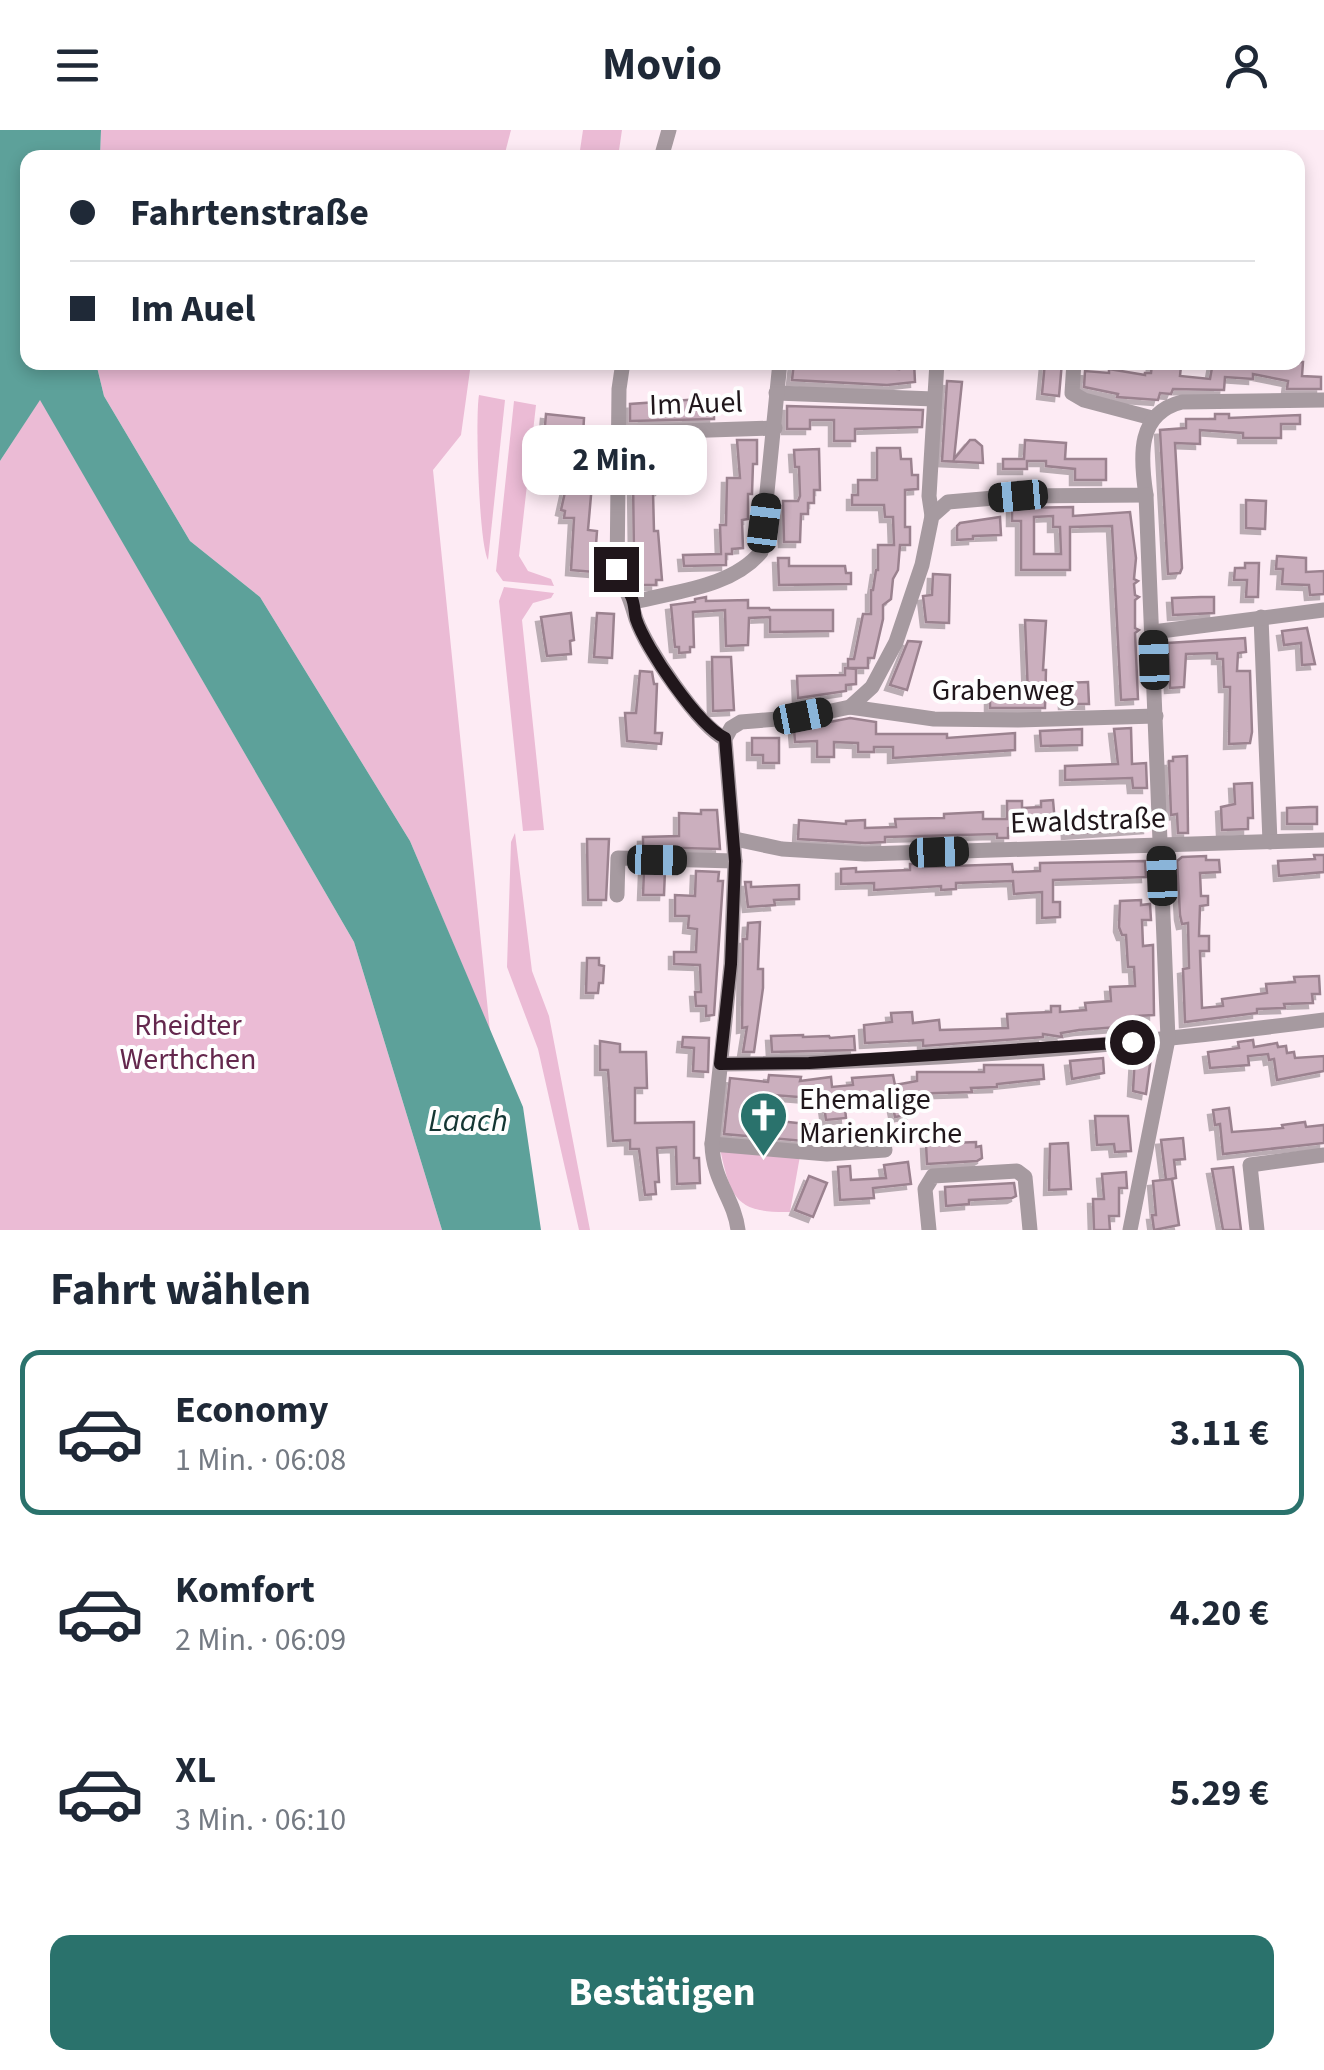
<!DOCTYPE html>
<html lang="de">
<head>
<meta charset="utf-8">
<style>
	:root { --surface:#fff; --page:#f2f2f3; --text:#1f2937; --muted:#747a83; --line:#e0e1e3; --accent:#2a726c }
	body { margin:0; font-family:"Source Sans 3",sans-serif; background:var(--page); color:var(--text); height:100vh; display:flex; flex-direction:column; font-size:38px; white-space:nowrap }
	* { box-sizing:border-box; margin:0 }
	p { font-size:32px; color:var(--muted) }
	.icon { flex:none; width:55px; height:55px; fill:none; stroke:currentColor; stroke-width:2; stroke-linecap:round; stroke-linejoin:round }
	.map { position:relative; height:1100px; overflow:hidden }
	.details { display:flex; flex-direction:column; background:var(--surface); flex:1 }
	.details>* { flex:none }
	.banner { position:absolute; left:20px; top:20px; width:1285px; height:220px; border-radius:20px; box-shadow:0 5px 15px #0003; display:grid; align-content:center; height:220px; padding:0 50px; background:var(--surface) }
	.end { position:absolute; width:45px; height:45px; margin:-22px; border:12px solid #20161b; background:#fff; box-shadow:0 0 0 5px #fff }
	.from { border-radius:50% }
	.bubble { position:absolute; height:70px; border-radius:20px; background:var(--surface); box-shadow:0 5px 15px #0003; font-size:32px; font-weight:700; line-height:70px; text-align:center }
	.car { position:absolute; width:30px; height:60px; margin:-30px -15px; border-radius:12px; box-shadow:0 0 8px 2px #0007; background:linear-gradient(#222 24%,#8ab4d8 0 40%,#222 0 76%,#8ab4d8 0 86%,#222 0) }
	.banner b { display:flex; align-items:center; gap:35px; height:95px; font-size:38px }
	.banner b+b { border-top:2px solid var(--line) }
	.banner i { width:25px; height:25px; background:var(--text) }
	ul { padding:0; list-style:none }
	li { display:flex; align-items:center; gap:30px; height:165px; margin:0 20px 15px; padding:0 30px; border:5px solid transparent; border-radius:20px }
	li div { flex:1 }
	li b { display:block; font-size:38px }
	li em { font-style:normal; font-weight:700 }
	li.on { border-color:var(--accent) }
	li>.icon { width:90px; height:90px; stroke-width:1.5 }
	h2 { padding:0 50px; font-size:45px; line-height:120px }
	.primary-button { display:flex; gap:20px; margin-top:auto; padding:20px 50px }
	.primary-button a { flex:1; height:115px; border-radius:20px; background:var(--accent); color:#fff; font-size:40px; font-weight:700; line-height:115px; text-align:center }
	header { display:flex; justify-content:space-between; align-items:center; height:130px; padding:0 50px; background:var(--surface); font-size:45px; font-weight:700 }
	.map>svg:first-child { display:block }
	.green { fill:#ebbbd5 }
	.water { fill:#5da19a }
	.building { fill:#cbafbe; stroke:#9b828f; stroke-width:2.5; fill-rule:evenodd; filter:url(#shadow) }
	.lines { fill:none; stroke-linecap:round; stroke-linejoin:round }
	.minor { stroke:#a69aa0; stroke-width:15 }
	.route { stroke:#20161b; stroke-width:12 }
	.labels { text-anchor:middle; stroke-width:8; stroke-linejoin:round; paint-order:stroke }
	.street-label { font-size:30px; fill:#20161b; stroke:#fefefe }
	.park-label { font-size:30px; fill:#64274d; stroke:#fefefe }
	.poi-label { font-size:30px; fill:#20161b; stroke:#fefefe; text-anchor:start }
	.water-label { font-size:32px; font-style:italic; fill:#143633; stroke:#fefefe }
</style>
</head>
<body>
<header><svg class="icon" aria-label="menu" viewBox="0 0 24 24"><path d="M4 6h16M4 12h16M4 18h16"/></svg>Movio<svg class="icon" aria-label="person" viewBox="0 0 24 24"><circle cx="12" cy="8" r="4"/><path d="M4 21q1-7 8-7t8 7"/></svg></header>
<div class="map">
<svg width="1324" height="1100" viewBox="0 0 1324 1100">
	<defs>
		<filter id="shadow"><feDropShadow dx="-5" dy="5" stdDeviation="0" flood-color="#0004"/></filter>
	</defs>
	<rect width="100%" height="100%" fill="#fdebf4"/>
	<!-- green -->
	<g class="green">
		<path d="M101 0H511L504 27 100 28Z"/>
		<path d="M583 0H622L618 27H579Z"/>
		<path d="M96 233H471L461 305 433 340 490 901 410 711 260 467 190 411 104 266Z"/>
		<path d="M479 265 505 270 488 430C479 415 475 287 479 265Z"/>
		<path d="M40 269 354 812 442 1100H0V331Z"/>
		<path d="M514 271 536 275 519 426 528 441 551 449 554 456 503 451 496 441Z"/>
		<path d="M504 457 554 463 551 468 533 473 522 490 544 700 523 701 499 471Z"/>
		<path d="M515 703 532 841 549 886 590 1100H579L538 919 507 837 511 712Z"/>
		<path d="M720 1019 800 1026 790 1082C736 1083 731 1069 720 1019Z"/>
	</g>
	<!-- water -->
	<path class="water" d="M0 0H101L100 27 28 28V232L96 233 104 266 190 411 260 467 410 711 523 977 541 1100H442L354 812 40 270 0 331Z"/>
	<!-- building -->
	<g class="building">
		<path d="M794 232H869V236L899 239V235L905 232H914L915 252 887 255 792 250Z"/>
		<path d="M1045 232H1062L1059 266 1042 264Z"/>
		<path d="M1213 232H1303L1302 246 1321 247V259H1287L1288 251 1253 244V249L1225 247 1224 260 1173 259 1171 264 1160 263 1158 270 1117 267 1118 264 1084 257 1085 241 1109 243V239L1145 245V243H1151L1152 234 1181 236 1180 246 1210 249Z"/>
		<path d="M947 251 962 252 954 329 970 310H975L982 316 983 333 942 331Z"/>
		<path d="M714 268V289L630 291V274Z"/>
		<path d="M787 276 923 280 922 297 855 299V311H834V290H810V299H787Z"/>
		<path d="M546 284 584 288 583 306 566 304 564 332 542 330Z"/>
		<path d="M1215 284H1229V288L1300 285V294H1281V308H1243V303L1200 300V314L1175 313 1182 438 1180 443 1168 444 1160 300 1186 298V289H1215Z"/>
		<path d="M737 310H757V334H753L752 364H748V389L742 390 743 418 732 419V424H726V435L684 436 683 425 721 424 720 395H726L727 348H740Z"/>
		<path d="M1025 310 1066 313 1065 329H1106V350H1075V339L1046 336V331H1027V339H1003V329H1024Z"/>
		<path d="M687 312V316H692L693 331 629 332 630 317 633 314Z"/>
		<path d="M877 318H900L901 329H911L912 345H918V359L905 360V397H910V415H900L898 440 893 449 891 469 883 475V489L874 528H868V538H848V529H854L863 484H871V460H873L876 440H878V415H894L893 387H885L884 375H852V365H858V350H877Z"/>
		<path d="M819 319 820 360H814V373H808V384H801L800 412H784L783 371H798L800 366 799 337H795L794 320Z"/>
		<path d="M659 349 660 360 653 362 654 401H658L662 450H656V455H642L641 425 634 426 633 350Z"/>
		<path d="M567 353 592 354 588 400 597 401 594 442 571 440 574 388H564L565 381 561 380Z"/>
		<path d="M1246 370 1266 371 1265 399 1246 398Z"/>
		<path d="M1073 377V386L1130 382 1136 428 1134 449 1138 451 1134 454 1135 465 1139 467 1135 470V498L1139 500 1135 503 1138 569 1121 570 1112 396 1070 397V440H1021V391H1012V378ZM1053 386V397H1060L1061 424H1034V387Z"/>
		<path d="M1000 387 1001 405 973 406V409L957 410V396L960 393Z"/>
		<path d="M1277 426 1306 428V442L1324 441V464L1310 465 1309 455 1282 454 1283 439H1276Z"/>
		<path d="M778 428H789V436H845L846 443H851V454L779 455Z"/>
		<path d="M1245 433H1259L1258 467H1246L1247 450H1234L1235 438H1245Z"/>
		<path d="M933 444 950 445 949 493 926 492 923 466 932 465Z"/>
		<path d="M706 467V471L748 470V478H769L770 480H833V501L770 502V487L749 488 748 515 726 516 725 480 693 482 694 517H690V522L679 523V517H675L671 475 695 472V469Z"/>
		<path d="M1201 467H1214V483L1173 485 1172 468Z"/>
		<path d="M571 483 574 510 570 511 571 524 547 526 541 487Z"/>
		<path d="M597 483 614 484 612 528 594 527Z"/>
		<path d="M1025 490 1046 491 1043 540H1046L1045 578H990V564H1028Z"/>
		<path d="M1307 498 1315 534 1302 535 1301 513 1284 515 1282 501Z"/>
		<path d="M1245 508 1246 522 1238 523 1237 541H1250L1252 602 1250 613 1229 614 1230 557H1224L1223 529H1217V523L1186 524 1184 557 1170 558 1168 513Z"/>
		<path d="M908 511 921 512 907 560 890 555Z"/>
		<path d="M712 527H731L734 580 713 581Z"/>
		<path d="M845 538 856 539V554L846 555V561L798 568 797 546 845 545Z"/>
		<path d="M640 541 652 542 654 554H657L655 603H662L661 614 627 611 625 583H636Z"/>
		<path d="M1088 552 1089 574H1064L1063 553Z"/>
		<path d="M850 588 876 592V604H947V608L1015 603V620L893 628V617H874V622H858V613L834 612V627H817V611L795 612 794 599Z"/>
		<path d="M1131 598 1132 634 1146 633 1147 658H1133L1132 648 1065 650V636L1118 634 1114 599Z"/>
		<path d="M1082 599V615L1041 616 1040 601Z"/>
		<path d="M752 608H779V633H763V625H752Z"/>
		<path d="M1187 626 1188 703H1178L1177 684 1171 685 1169 631H1173V627Z"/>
		<path d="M1252 653 1253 688H1248V699L1222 700 1221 677 1235 674 1234 654Z"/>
		<path d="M1053 670 1055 693 1008 698V708H997V704L885 707V712L865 713 798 709 799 690 846 694V691L865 690V698L896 697 895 689 944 688V684L983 682V689H1007V671H1022V678L1041 677V671Z"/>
		<path d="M1310 677H1317V694H1287V678Z"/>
		<path d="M701 680H717L720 719 643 717V707L679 706V683L701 684Z"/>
		<path d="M1134 682H1148V698L1067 704 1066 688 1134 686Z"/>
		<path d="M587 709H609L606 770H588Z"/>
		<path d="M1314 725H1324V742L1279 746 1278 731 1315 729Z"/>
		<path d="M1206 726V730H1219L1220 742 1200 743 1201 766H1208V775L1200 776 1199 806H1209V821H1200L1202 878 1223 876 1222 869 1267 863 1266 854 1295 852 1294 847 1319 846 1320 864H1312L1313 873 1284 874 1285 878 1257 879V883L1185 892 1183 839 1189 838 1188 793 1182 794 1180 785 1177 731 1182 727Z"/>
		<path d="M1145 731 1146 747 1053 750V772H1060V787L1042 788V762L1014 764 1013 751 956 753V759L941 760V756L874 760V753L841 754V739L856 738V742L910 740V734H923V737L1012 734 1013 742 1040 741V733Z"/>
		<path d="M644 740H665L664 765H643Z"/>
		<path d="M696 741 719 742 718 751H723L714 885 706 886V876H696L695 862H701L700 835 674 834V822H696L697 799 688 798 689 786H675V765L695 766Z"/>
		<path d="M745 752H751V757L799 755V769L774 770 775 775 748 777Z"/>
		<path d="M1141 770V775L1150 774 1151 790H1142L1143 816 1153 815 1154 885 1136 886 1137 900 1117 902V897L1079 900 1061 903 1062 907 1043 904V907L923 916V910L865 913 864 895 892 892 891 883 912 882 913 893 939 890 940 900 1008 898 1007 884 1051 882V876H1060V882L1086 880 1085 873 1111 871 1110 857 1135 856 1134 837H1128L1126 805H1122L1119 797 1120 771Z"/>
		<path d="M760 792 758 839H763V858L754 922H743L747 897 742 898 743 809H747L748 793Z"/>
		<path d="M587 828H599V835L604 836 603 853H599L598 863H586Z"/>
		<path d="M803 905V907L829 906 830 908 854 906 855 920 772 922 771 906Z"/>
		<path d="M683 907 709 908 708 942 693 941 694 918 682 917Z"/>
		<path d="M1253 910 1254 917 1277 913 1278 917 1286 916 1287 923 1294 922 1295 928 1324 926V941L1277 950 1274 929 1269 930 1268 924 1248 926 1249 935 1210 938 1208 922 1239 918 1238 912Z"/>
		<path d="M600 911 620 914V922H646L647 958H635V993L694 992V1028H699L700 1053 677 1054 676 1017 657 1018 659 1052H655L656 1064 645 1065 639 1019H630V1010L613 1011 608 940H600Z"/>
		<path d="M1135 925 1151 927 1146 964 1133 961Z"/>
		<path d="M1103 928 1104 943 1072 949 1070 931Z"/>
		<path d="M984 935H1043L1044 949 997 954V957L971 958 972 962 907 964 911 984 895 987 890 963 844 967 846 988 826 990 823 969 774 965 771 986 779 988V991L817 995 815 1012 724 1004 730 948 768 952 769 945 801 947 800 951 831 947 832 957 853 955 852 948 893 945 895 955 917 951V942H984Z"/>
		<path d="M1229 978 1232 1002 1283 998 1282 995 1305 992 1306 997 1324 995V1013L1223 1024 1220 994 1215 995 1213 980Z"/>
		<path d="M1095 986H1128L1131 1021 1115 1022 1114 1014 1097 1015Z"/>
		<path d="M1183 1008 1185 1029 1174 1030 1176 1048 1166 1050 1161 1010Z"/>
		<path d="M976 1012V1017L981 1016 982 1028 977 1031 927 1034 926 1014Z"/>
		<path d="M1068 1013 1071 1059 1049 1060 1050 1014Z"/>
		<path d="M908 1032 911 1054 873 1058 874 1068 840 1070 838 1037 850 1036 851 1050 886 1048 884 1035Z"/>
		<path d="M1233 1037 1241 1100H1223L1212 1039Z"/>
		<path d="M1126 1042 1127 1058H1119V1086H1109L1110 1100H1094L1093 1069H1104L1102 1044Z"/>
		<path d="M809 1046 827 1053 813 1087 795 1080Z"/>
		<path d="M1172 1049 1179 1095 1154 1100 1152 1085H1156L1153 1051Z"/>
		<path d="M1014 1053 1016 1066 1012 1068 969 1070V1074L946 1076 945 1057Z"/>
	</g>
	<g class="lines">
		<!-- minor -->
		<g class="minor">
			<path d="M661 28 669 0"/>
			<path d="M623 232 619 259 617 446C629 464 630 469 636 489 646 518 698 595 725 609"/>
			<path d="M1074 232 1072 263 1084 270 1152 288"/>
			<path d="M776 263 934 269"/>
			<path d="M618 303 775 298"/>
			<path d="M932 386 929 366 937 232"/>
			<path d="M634 472C676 461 732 457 761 422L780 232"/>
			<path d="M1261 487 1270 712"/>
			<path d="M1153 502 1324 480"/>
			<path d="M850 577 934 589 1018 590 1156 586"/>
			<path d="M735 709 782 719 865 724 1324 710"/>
			<path d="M617 765 618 728 735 731"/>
			<path d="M721 934C922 933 1125 916 1324 890"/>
			<path d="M712 1014 827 1024 885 1020"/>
			<path d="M738 1100C734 1068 713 1052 712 1014L731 834 735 731 725 609 731 598 741 592 803 587 850 577 872 557 896 512 922 435 932 386 948 372 1017 366 1146 365C1140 326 1137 283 1182 272L1324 270"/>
			<path d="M929 1100 925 1059 933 1046 1017 1041 1025 1047 1030 1100"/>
			<path d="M1130 1100 1168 909 1146 365"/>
			<path d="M1257 1100 1250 1035 1324 1025"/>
		</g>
	</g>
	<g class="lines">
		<!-- route -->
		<path class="route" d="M616 439C618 451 626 456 631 466 635 474 634 482 636 489 646 519 698 595 725 608L735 731 731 834 720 934 809 933 1132 912"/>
	</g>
	<!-- icons -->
	<defs>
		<symbol id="church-pin" viewBox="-11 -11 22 30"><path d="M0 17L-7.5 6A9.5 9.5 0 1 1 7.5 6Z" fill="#2a726c" stroke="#fefefe"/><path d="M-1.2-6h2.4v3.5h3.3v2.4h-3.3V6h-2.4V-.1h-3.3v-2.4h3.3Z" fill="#fff"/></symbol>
	</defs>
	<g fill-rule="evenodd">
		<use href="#church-pin" x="736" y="958" width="55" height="75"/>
	</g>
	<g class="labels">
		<!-- street labels -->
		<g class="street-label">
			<text transform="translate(696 273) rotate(-2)" y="10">Im Auel</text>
			<text x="1003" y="570">Grabenweg</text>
			<text transform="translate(1088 690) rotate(-2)" y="10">Ewaldstraße</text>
		</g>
		<!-- park labels -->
		<g class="park-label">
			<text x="188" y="905">Rheidter<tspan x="188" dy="34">Werthchen</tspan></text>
		</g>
		<!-- poi labels -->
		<g class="poi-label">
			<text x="799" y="979">Ehemalige<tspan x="799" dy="34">Marienkirche</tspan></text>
		</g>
		<!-- water labels -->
		<g class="water-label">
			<text x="468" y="1001">Laach</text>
		</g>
	</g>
</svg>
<i class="end from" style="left:1132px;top:912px"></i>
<i class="end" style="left:616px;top:439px"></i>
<div class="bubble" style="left:522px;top:295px;width:185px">2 Min.</div>
<i class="car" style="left:1018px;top:366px;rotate:265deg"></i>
<i class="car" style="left:764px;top:393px;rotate:7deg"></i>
<i class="car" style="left:1154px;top:530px;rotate:358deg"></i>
<i class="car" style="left:803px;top:586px;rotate:79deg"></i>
<i class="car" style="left:939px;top:722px;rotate:88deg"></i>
<i class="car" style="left:657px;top:730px;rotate:91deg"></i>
<i class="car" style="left:1162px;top:746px;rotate:358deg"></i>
<div class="banner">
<b><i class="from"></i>Fahrtenstraße</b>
<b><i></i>Im Auel</b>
</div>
</div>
<section class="details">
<h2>Fahrt wählen</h2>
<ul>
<li class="on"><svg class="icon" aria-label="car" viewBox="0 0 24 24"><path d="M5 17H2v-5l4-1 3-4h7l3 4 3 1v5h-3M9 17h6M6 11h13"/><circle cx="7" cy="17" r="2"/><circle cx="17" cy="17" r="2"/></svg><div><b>Economy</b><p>1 Min. · 06:08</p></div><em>3.11 €</em></li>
<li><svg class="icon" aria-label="car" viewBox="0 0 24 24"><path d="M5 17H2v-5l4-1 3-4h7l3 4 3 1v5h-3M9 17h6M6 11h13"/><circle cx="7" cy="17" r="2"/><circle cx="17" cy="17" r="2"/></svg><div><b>Komfort</b><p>2 Min. · 06:09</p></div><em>4.20 €</em></li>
<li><svg class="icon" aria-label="car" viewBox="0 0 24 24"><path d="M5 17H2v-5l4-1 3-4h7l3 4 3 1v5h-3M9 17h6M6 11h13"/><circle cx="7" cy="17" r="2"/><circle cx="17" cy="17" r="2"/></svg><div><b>XL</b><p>3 Min. · 06:10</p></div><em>5.29 €</em></li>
</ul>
<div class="primary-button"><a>Bestätigen</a></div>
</section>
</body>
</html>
